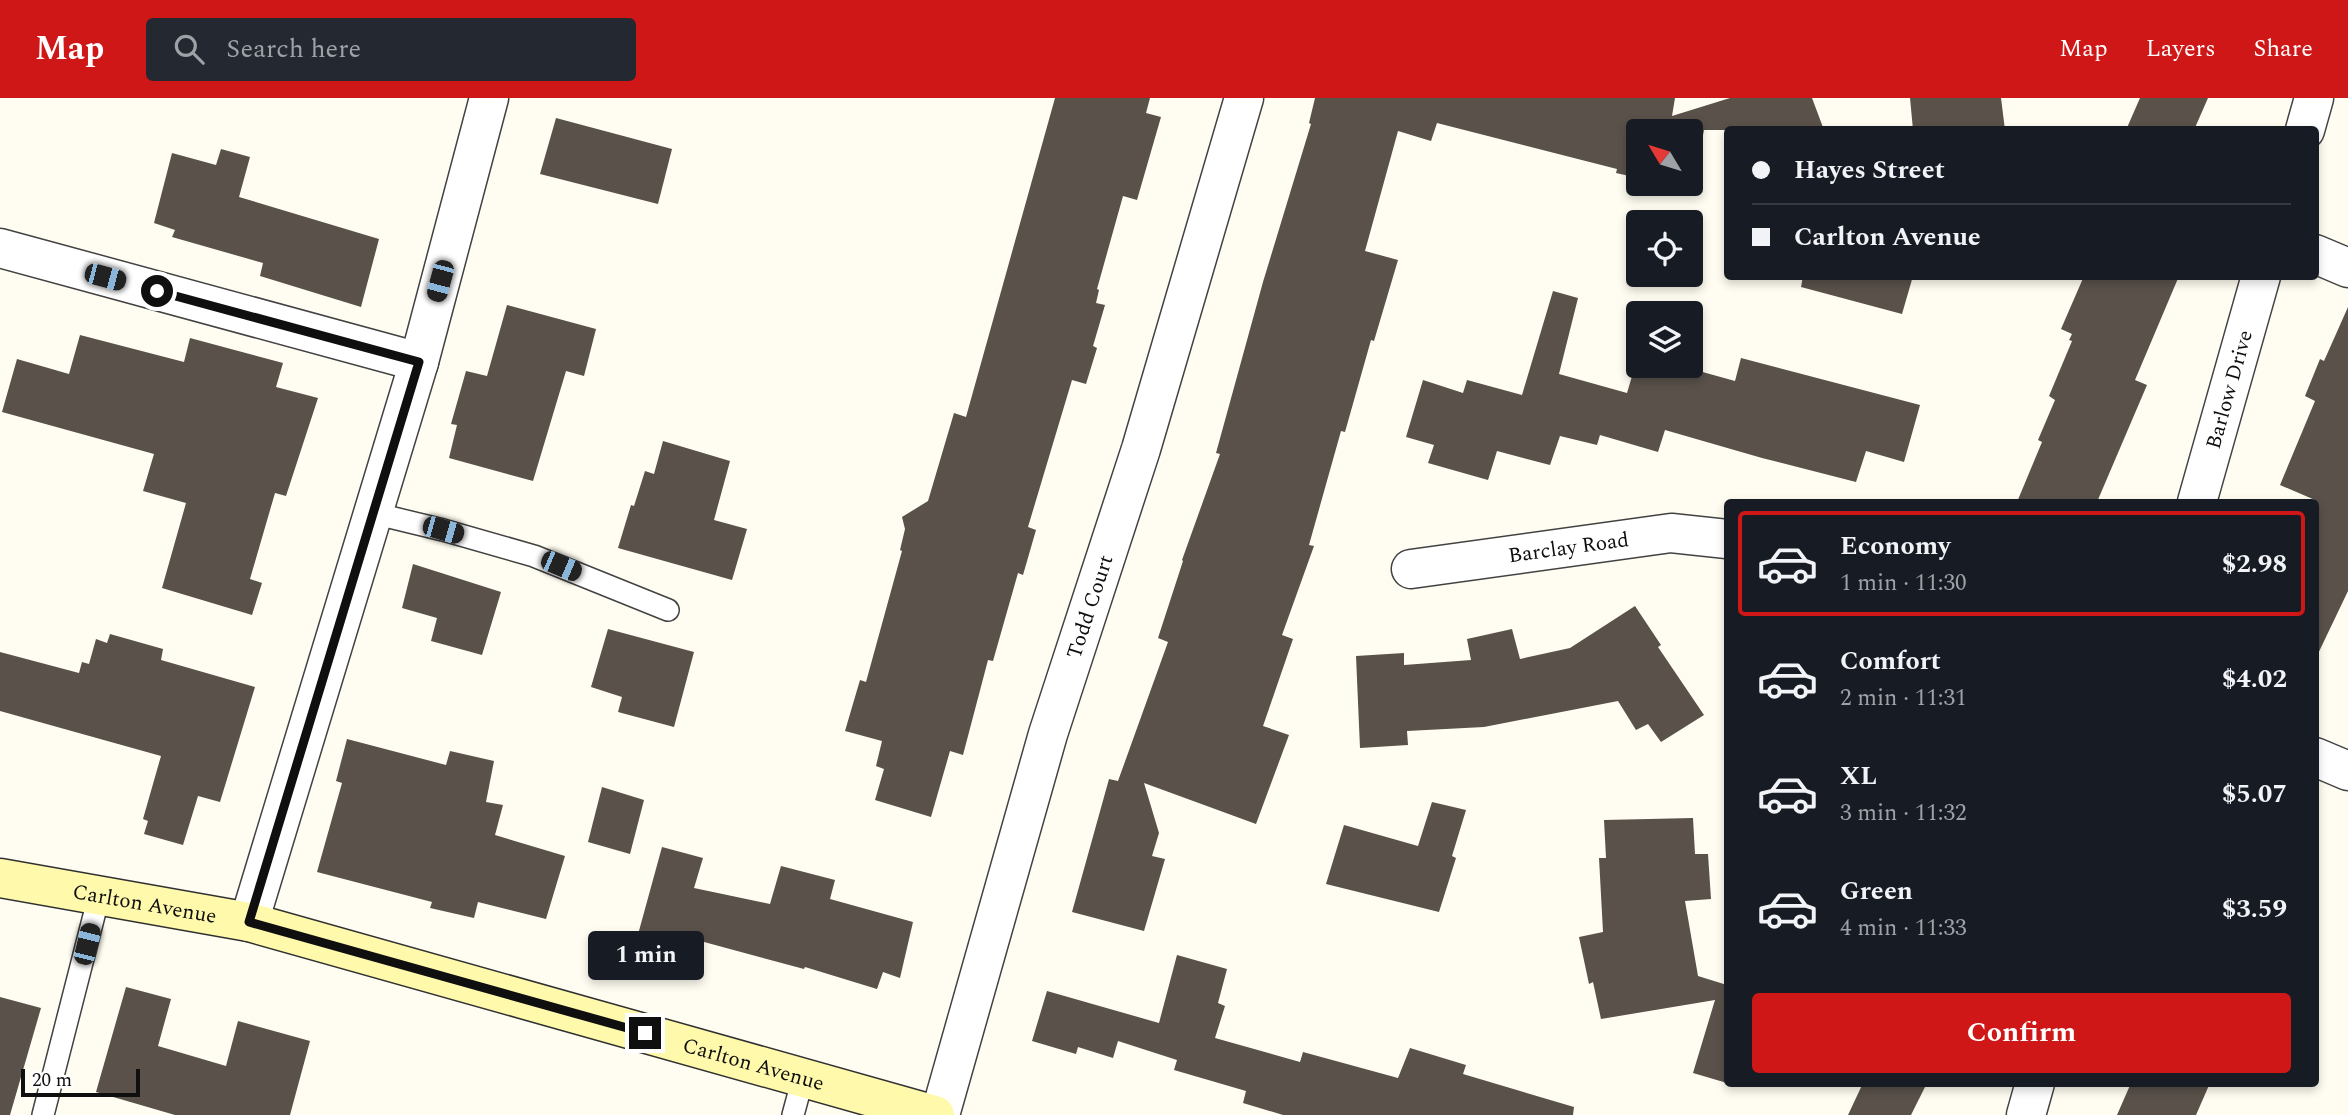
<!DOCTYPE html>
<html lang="en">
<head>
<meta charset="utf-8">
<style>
	:root { --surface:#171b24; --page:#242831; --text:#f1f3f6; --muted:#9ea1a6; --line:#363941; --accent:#d01718 }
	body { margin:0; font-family:Spectral,serif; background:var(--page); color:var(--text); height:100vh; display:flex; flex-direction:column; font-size:26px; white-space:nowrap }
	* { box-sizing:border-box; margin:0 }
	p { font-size:23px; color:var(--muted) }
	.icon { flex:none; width:38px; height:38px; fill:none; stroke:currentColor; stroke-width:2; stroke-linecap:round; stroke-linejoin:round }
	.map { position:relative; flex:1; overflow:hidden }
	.drawer { position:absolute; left:1724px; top:401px; width:595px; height:588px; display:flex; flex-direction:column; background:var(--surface); border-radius:7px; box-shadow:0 4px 10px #0003 }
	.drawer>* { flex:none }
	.banner { position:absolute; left:1724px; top:28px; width:595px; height:154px; border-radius:7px; box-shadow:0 4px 10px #0003; display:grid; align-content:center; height:154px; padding:0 28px; background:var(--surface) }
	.needle { width:46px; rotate:308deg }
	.controls { position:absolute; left:1626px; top:21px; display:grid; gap:14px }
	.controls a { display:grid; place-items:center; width:77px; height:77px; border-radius:7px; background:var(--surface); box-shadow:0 4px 10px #0003; font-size:35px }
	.scale { position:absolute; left:21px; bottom:18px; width:119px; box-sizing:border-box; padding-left:7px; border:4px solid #0f0f0f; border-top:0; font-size:19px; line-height:24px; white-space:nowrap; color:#0f0f0f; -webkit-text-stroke:5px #fff; paint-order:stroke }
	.end { position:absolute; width:32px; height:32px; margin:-16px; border:9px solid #0f0f0f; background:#fff; box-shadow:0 0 0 4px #fff }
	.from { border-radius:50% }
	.bubble { position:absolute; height:49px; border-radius:7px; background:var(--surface); box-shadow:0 4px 10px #0003; font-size:23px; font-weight:700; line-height:49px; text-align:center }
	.car { position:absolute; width:21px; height:42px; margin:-21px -10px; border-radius:9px; box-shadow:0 0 5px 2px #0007; background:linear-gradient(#222 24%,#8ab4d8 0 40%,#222 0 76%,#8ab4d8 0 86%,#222 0) }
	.banner b { display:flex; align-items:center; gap:24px; height:66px; font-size:26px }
	.banner b+b { border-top:2px solid var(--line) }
	.banner i { width:18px; height:18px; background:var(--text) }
	ul { padding:12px 0 0; list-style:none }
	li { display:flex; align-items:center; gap:21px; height:105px; margin:0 14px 10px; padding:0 14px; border:4px solid transparent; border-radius:7px }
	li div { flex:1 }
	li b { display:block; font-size:26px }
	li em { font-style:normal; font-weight:700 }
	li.selected { border-color:var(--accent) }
	li>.icon { width:63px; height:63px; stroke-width:1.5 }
	.primary-button { display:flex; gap:14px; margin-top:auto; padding:14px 28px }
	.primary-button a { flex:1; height:80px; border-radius:7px; background:var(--accent); color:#fff; font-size:28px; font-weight:700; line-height:80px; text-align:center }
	header { display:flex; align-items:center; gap:42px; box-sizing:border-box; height:98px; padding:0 35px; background:var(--accent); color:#fff }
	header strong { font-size:33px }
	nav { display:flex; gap:38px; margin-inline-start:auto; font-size:24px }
	.search { width:490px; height:63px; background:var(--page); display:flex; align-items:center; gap:18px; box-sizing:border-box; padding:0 24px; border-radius:7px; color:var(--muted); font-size:26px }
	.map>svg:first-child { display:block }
	.building { fill:#59514a }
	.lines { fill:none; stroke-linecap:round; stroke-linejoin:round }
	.lane-casing { stroke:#424242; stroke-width:24 }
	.street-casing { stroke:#424242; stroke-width:41 }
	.secondary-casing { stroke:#313131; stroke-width:41 }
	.lane { stroke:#fff; stroke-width:21 }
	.street { stroke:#fff; stroke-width:38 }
	.secondary { stroke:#fff9ac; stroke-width:38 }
	.route { stroke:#0f0f0f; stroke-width:9 }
	.labels { text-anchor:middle; stroke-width:7; stroke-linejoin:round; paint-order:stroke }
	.street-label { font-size:21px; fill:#0f0f0f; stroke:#fff }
</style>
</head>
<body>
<header>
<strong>Map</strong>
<div class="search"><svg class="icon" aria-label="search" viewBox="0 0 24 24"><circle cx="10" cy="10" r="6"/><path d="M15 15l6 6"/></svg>Search here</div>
<nav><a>Map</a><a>Layers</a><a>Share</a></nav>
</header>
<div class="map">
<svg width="2348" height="1017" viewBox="0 0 2348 1017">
	<rect width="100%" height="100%" fill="#fffdf1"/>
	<!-- building -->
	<g class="building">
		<path d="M1055 0H1150L1146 15 1161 19 1137 102 1123 98 1097 191 1099 192 1096 205 1105 207 1093 248 1097 250 1086 286 1072 282 1028 429 1036 432 1023 477 1018 475 993 563 988 562 963 657 950 653 931 719 875 702 884 671 876 668 882 643 845 633 860 582 866 584 902 453 900 452 905 431 902 419 928 403 954 315 966 319Z"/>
		<path d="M1315 0H1675L1672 18 1730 0H1812L1824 32H1704L1693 91 1672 86 1668 90 1653 86H1690V33H1638V80L1616 75 1617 71 1437 25 1431 43 1398 33 1365 153 1398 162 1374 243 1371 242 1345 334 1341 333 1309 447 1314 448 1282 537 1293 541 1263 628 1289 637 1256 726 1144 685 1159 735 1152 758 1165 761 1144 833 1072 814 1109 681 1118 683 1168 544 1158 540 1183 463 1182 462 1220 356 1216 355 1263 184 1311 26 1309 25Z"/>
		<path d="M1910 0H2001L2005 32H1913Z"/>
		<path d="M2140 0H2208L2194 32H2126Z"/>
		<path d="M556 20 672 51 658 106 540 76Z"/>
		<path d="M221 51 250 59 239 99 379 141 361 209 260 178 263 165 172 139 175 132 154 125 172 55 216 67Z"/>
		<path d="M1803 178H1913L1902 216 1801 189Z"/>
		<path d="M2084 178H2179L2135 282 2147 287 2097 404H2017L2042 344 2038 342 2055 302 2049 298 2072 243 2069 242 2072 236 2061 231Z"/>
		<path d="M1553 193 1578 200 1559 276 1627 295 1635 268H1681L1735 283 1741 260 1920 307 1904 364 1866 353 1856 384 1762 360 1665 332 1658 354 1600 337 1597 347 1560 338 1550 367 1497 353 1488 382 1428 365 1434 347 1406 339 1423 282 1463 295 1467 282 1522 297Z"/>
		<path d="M507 207 596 231 584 278 566 273 533 383 449 360 457 327 451 326 466 273 487 278Z"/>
		<path d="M2348 209V493L2315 562V402L2280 387 2315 303 2305 298 2320 261 2324 263Z"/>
		<path d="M80 237 184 264 190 240 283 265 276 289 318 300 286 398 275 395 250 481 262 485 252 517 162 490 186 405 143 393 154 356 2 314 17 261 69 276Z"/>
		<path d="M663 343 730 363 714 422 747 431 732 482 618 450 631 407 634 408 645 373 654 376Z"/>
		<path d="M413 466 501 494 482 557 431 543 437 520 402 510Z"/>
		<path d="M1635 508 1661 547 1658 549 1704 617 1661 644 1648 626 1636 632 1618 603 1484 629 1407 633 1408 647 1360 650 1356 558 1404 555V567L1471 562 1467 541 1512 531 1520 561 1570 550Z"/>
		<path d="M608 531 694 554 674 629 618 614 622 599 591 589Z"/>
		<path d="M110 536 163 551 161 562 255 589 220 704 198 698 183 747 144 736 148 723 143 721 161 658 0 613V554L79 575 82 564 89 566 96 541 107 545Z"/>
		<path d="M347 641 446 667 450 653 494 663 486 704 503 707 495 737 565 758 546 821 478 804 474 820 430 810 432 804 317 774 342 685 336 683Z"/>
		<path d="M602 689 644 702 630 756 588 744Z"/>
		<path d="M1432 704 1466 712 1452 758 1456 760 1439 814 1326 786 1344 727 1418 748Z"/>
		<path d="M1693 720 1695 756H1708L1711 801 1685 803 1698 878 1727 887V985L1693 975 1715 902 1601 921 1593 884 1589 886 1579 839 1603 834 1599 760H1606L1604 722Z"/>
		<path d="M662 749 703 760 694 790 770 806 781 768 835 782 830 801 913 824 900 880 883 874 877 891 805 869 804 871 693 841 686 865 634 851Z"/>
		<path d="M1177 857 1227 871 1218 905 1225 908 1215 940 1300 964 1303 954 1398 980 1410 950 1466 967 1463 976 1574 1009 1573 1017H1283L1243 1005 1246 993 1174 972 1177 962 1118 943 1113 960 1078 949 1076 956 1032 943 1047 893 1159 925Z"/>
		<path d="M126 889 171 901 158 948 226 968 238 923 310 943 290 1017H175L96 994Z"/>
		<path d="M0 899 41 910 10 1017H0Z"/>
		<path d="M1863 985H1927L1911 1017H1848Z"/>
		<path d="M2131 985H2210L2196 1017H2117Z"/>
	</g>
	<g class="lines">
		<defs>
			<g id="lane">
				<path d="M373 415 443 432 534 458 668 512"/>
				<path d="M43 1017 99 798"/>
				<path d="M793 1017 803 980"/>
			</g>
			<g id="street">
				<path d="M2305 32 2314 0"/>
				<path d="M0 150 419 264"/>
				<path d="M2315 156 2348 170"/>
				<path id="s1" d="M2197 404 2261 178"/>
				<path id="s2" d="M1411 471 1671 435 1727 441"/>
				<path d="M2315 659 2348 673"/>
				<path d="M249 824 419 264 489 0"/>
				<path id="s3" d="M940 1017 1048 636 1141 351 1244 0"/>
				<path d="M2026 1017 2035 985"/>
			</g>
			<g id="secondary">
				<path id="s4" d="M0 780 249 824 935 1017"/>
			</g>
		</defs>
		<!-- lane casing -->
		<use href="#lane" class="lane-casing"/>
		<!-- street casing -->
		<use href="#street" class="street-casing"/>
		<!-- secondary casing -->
		<use href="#secondary" class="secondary-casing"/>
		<!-- lane -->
		<use href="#lane" class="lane"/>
		<!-- street -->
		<use href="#street" class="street"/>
		<!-- secondary -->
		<use href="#secondary" class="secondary"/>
	</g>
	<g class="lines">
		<!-- route -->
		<path class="route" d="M157 193 419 264 249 824 645 935"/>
	</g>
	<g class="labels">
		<!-- street labels -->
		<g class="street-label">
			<text dy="7" stroke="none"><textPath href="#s1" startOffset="117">Barlow Drive</textPath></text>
			<text dy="7" stroke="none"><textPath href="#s2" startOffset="159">Barclay Road</textPath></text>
			<text dy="7" stroke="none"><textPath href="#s3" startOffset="530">Todd Court</textPath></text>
			<text dy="7" stroke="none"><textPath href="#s4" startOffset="147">Carlton Avenue</textPath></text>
			<text dy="7" stroke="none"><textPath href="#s4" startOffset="777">Carlton Avenue</textPath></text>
		</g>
	</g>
</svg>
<div class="controls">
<a><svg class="needle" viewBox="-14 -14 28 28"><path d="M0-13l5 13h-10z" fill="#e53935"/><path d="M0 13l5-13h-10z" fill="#9ea1a6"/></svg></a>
<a><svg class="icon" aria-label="locate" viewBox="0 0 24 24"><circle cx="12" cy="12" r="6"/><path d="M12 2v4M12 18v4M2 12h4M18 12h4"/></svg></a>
<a><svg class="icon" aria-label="layers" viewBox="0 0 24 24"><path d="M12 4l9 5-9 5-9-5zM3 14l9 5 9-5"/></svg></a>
</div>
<div class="scale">20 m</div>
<i class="end from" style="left:157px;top:193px"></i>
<i class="end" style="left:645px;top:935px"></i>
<div class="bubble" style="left:588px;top:833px;width:116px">1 min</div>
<i class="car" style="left:105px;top:179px;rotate:105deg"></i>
<i class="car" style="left:440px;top:183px;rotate:195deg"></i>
<i class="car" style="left:443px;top:432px;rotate:106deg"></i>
<i class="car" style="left:561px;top:468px;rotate:113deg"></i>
<i class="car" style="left:87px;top:846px;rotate:14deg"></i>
<div class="banner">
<b><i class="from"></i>Hayes Street</b>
<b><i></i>Carlton Avenue</b>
</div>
<section class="drawer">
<ul>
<li class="selected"><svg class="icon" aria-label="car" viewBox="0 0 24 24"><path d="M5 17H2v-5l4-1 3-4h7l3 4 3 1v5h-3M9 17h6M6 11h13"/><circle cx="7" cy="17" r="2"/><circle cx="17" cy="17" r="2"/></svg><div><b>Economy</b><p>1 min · 11:30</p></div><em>$2.98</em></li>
<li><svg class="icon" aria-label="car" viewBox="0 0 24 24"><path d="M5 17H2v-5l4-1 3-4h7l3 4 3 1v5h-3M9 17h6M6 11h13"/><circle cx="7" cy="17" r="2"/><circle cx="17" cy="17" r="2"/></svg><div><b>Comfort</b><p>2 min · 11:31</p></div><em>$4.02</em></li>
<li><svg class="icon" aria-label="car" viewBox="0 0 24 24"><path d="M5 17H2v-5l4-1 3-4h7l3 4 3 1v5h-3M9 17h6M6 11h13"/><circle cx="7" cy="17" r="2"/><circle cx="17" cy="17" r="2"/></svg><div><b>XL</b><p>3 min · 11:32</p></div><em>$5.07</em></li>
<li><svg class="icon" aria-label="car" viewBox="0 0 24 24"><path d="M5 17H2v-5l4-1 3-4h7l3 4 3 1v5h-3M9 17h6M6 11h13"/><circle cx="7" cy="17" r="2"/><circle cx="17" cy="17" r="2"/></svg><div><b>Green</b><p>4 min · 11:33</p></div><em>$3.59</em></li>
</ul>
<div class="primary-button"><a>Confirm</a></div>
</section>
</div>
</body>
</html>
